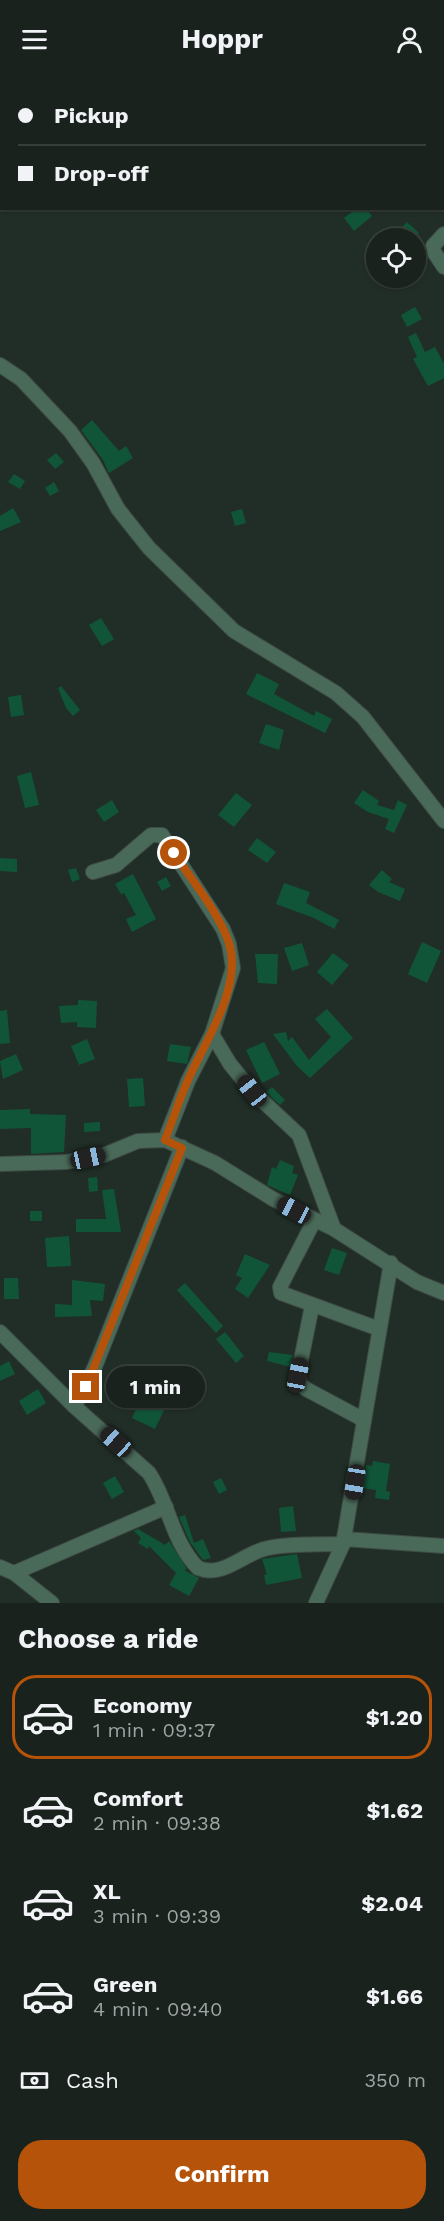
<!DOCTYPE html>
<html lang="en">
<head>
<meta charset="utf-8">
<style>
	:root { --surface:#19221d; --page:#262f2a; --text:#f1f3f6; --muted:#9fa4a4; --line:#373f3b; --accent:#b45309 }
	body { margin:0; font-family:"Work Sans",sans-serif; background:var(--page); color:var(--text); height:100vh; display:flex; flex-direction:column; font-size:22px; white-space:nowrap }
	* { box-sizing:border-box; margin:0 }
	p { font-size:20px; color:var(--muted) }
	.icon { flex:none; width:33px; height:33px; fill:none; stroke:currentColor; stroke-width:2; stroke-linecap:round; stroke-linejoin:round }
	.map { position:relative; height:1525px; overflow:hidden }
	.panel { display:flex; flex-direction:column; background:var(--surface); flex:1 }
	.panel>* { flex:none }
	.top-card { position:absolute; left:0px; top:0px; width:444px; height:132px; box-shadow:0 2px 4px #0004,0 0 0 2px var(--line); display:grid; align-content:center; height:132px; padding:0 18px; background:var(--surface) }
	.fabs { position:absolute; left:366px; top:150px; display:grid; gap:12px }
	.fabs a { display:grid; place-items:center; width:60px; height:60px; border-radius:50%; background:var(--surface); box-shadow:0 2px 4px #0004,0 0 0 2px var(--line); font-size:30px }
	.end { position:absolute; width:27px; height:27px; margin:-14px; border:8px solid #b45309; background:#fff; box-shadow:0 0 0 3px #fff }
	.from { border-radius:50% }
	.bubble { position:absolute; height:42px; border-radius:21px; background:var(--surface); box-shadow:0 2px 4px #0004,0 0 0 2px var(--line); font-size:20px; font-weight:700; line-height:42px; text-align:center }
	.car { position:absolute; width:18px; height:36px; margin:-18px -9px; border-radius:8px; box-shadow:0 0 4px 2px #0007; background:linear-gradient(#222 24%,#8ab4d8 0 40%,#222 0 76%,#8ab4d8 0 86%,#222 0) }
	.top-card b { display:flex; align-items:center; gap:21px; height:57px; font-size:22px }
	.top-card b+b { border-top:2px solid var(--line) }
	.top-card i { width:15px; height:15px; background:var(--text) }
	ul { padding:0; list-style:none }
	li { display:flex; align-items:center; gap:18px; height:84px; margin:0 12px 9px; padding:0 6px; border:3px solid transparent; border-radius:24px }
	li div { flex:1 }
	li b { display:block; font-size:22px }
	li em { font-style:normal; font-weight:700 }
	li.selected { border-color:var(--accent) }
	li>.icon { width:54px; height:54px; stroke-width:1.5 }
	h2 { padding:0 18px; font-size:27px; line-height:72px }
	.pay { display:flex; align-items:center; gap:15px; height:66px; padding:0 18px; font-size:22px }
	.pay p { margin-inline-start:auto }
	.action { display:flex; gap:12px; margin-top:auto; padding:12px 18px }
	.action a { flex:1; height:69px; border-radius:24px; background:var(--accent); color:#fff; font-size:24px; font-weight:700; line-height:69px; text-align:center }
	header { display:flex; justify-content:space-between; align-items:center; height:78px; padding:0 18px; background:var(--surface); font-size:27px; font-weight:700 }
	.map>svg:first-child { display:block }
	.building { fill:#115539 }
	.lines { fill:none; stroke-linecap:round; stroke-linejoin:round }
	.minor-casing { stroke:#3f4b45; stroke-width:16 }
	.minor { stroke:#4a6a59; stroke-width:14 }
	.route { stroke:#b45309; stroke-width:8 }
</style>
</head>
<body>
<header><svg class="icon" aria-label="menu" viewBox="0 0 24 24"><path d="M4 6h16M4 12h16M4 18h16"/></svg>Hoppr<svg class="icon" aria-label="person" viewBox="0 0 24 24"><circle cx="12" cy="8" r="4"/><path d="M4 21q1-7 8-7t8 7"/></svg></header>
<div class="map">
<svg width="444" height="1525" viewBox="0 0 444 1525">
	<rect width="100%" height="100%" fill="#212e27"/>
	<!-- building -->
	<g class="building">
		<path d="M357 130H366L372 138 354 153 344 140Z"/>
		<path d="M407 144 419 155 414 160H392Z"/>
		<path d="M415 229 422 241 407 249 401 237Z"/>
		<path d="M416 255 425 274 435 269 444 286V300L428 308 413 281 417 279 408 259Z"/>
		<path d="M92 342 119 373 126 368 133 380 109 395 103 382 81 352Z"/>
		<path d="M56 375 64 384 55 391 47 382Z"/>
		<path d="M14 396 25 403 20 411 8 404Z"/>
		<path d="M54 404 59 413 50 418 45 410Z"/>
		<path d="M13 430 21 444 0 453V438Z"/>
		<path d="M242 431 246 445 235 448 231 434Z"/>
		<path d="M101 540 114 561 102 568 89 547Z"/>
		<path d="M257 595 279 606 274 616 314 638 316 633 332 641 325 655 246 616Z"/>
		<path d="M61 608 80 632 73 638 66 630 58 610Z"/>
		<path d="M21 617 24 637 11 639 8 619Z"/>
		<path d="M266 646 284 652 279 672 259 665Z"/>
		<path d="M31 694 39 727 25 730 17 698Z"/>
		<path d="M363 712 379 723 377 727 394 732 398 722 407 727 394 755 385 751 389 741 368 734 354 725Z"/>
		<path d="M236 715 252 727 234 749 218 737Z"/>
		<path d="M112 722 119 734 104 744 96 732Z"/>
		<path d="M257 760 276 774 267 785 248 772Z"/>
		<path d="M0 780 17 781V794L0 793Z"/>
		<path d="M76 790 80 801 72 804 68 792Z"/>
		<path d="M382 792 392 801 389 804 405 811 400 823 378 814 369 807Z"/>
		<path d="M133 796 156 841 132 854 126 841 136 837 124 815 121 816 115 806Z"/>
		<path d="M166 799 171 808 162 813 157 804Z"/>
		<path d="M284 805 310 814 306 825 339 842 334 851 314 840 276 826Z"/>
		<path d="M422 864 441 873 427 905 408 896Z"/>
		<path d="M302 865 309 887 292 893 284 870Z"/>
		<path d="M333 875 349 887 332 907 317 894Z"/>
		<path d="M255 876H278L277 906 258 905Z"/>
		<path d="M78 922 97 923 96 950 77 949V944L61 945 59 928 78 927Z"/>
		<path d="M327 931 353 960 310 1000 297 988 273 956 286 954 288 963 292 959 309 982 331 959 315 941Z"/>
		<path d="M7 932 10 965 0 966V933Z"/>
		<path d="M87 961 95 981 79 987 71 968Z"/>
		<path d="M264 964 280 996 262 1005 246 972Z"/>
		<path d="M170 966 191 969 187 986 167 983Z"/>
		<path d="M16 976 23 992 3 1001 0 983Z"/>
		<path d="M143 1000 145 1028 129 1029 127 1001Z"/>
		<path d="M272 1009 285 1022 280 1027 266 1014Z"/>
		<path d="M30 1031V1036L66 1037 64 1074 31 1076V1050L0 1051V1032Z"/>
		<path d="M100 1044V1053L84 1054V1045Z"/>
		<path d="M280 1082 294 1088 292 1095 298 1097 290 1117 267 1107 272 1089 276 1091Z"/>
		<path d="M97 1099 98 1113 89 1114 88 1100Z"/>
		<path d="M114 1111 121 1154H76V1141H106L102 1112Z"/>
		<rect x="30" y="1133" width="12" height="10"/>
		<path d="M69 1158 71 1188 47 1189 45 1160Z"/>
		<path d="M332 1170 347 1175 339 1197 324 1192Z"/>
		<path d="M245 1176 270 1187 248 1220 235 1211 242 1200 236 1197Z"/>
		<path d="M4 1200H18L19 1221H4Z"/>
		<path d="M72 1202 105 1206 103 1223 90 1222 92 1238 55 1239V1226L72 1227Z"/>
		<path d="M185 1205 223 1248 216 1255 177 1212Z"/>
		<path d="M225 1254 244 1278 236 1285 216 1261Z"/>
		<path d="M269 1274 293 1277 291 1289 267 1283Z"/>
		<path d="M9 1283 15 1296 0 1303V1288Z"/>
		<path d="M118 1304 130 1313 122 1324 110 1315Z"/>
		<path d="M38 1311 46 1325 27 1337 19 1323Z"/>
		<path d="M142 1319 165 1330 155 1351 132 1340Z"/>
		<path d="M373 1383 390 1386 386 1413 390 1414 389 1422 375 1420 376 1412 362 1410 366 1387 372 1388Z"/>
		<path d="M115 1398 124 1414 112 1421 103 1405Z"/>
		<path d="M221 1400 227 1412 219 1416 213 1404Z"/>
		<path d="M293 1428 296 1453 281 1454 279 1430Z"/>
		<path d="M185 1437 194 1465 203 1461 211 1480 203 1482 190 1464 179 1439Z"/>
		<path d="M138 1451 165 1467 169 1463 187 1491 184 1492 199 1500 189 1518 169 1507 176 1495 149 1468 148 1471 138 1465 141 1460 134 1453Z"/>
		<path d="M297 1476 302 1500 266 1507 264 1497 267 1496 262 1481Z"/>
	</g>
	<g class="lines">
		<defs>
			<g id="minor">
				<path d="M444 156 433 168 434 174 444 189"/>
				<path d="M0 287 21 301 70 353 93 385 118 431 149 470 234 553 336 615 363 639 444 743"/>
				<path d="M93 794 116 787 151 757H162L223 851 229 866 233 890 212 956 188 1003 165 1062"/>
				<path d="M212 956 230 986 252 1013 299 1057 334 1151"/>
				<path d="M0 1086 66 1084 104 1077 138 1063 165 1062 215 1085 273 1121 334 1151 417 1204 444 1215"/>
				<path d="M314 1143 280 1209 281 1215 379 1251"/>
				<path d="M312 1228 298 1297 300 1306 306 1311 364 1342"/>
				<path d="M0 1254 74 1328 149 1395C169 1425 172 1464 198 1490 222 1500 242 1477 264 1471 289 1465 318 1467 343 1466"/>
				<path d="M74 1328 86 1309 98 1281 182 1069"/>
				<path d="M344 1461 444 1468"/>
				<path d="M0 1489 14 1495 52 1525"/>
				<path d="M14 1495 166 1429"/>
				<path d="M316 1525 343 1466 391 1185"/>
			</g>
		</defs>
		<!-- minor casing -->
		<use href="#minor" class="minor-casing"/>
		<!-- minor -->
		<use href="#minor" class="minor"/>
	</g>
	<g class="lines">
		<!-- route -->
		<path class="route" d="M86 1309 182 1070 165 1062C173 1042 179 1022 188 1002 205 964 243 908 229 865 218 833 192 803 174 775"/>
	</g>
</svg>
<div class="fabs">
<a><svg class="icon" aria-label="locate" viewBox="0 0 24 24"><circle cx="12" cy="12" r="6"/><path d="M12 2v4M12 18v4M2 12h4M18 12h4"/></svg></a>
</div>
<i class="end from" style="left:174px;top:775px"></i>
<i class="end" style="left:86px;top:1309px"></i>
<div class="bubble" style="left:106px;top:1288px;width:99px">1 min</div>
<i class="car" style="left:252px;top:1013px;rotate:322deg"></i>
<i class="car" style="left:88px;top:1080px;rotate:78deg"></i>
<i class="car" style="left:294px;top:1132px;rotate:298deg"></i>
<i class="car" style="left:298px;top:1297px;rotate:11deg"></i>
<i class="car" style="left:116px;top:1364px;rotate:312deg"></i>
<i class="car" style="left:355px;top:1404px;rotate:189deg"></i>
<div class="top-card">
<b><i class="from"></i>Pickup</b>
<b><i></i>Drop-off</b>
</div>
</div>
<section class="panel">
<h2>Choose a ride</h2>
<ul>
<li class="selected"><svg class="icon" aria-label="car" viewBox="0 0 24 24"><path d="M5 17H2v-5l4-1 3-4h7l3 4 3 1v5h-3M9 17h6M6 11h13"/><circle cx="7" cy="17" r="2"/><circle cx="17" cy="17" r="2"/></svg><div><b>Economy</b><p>1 min · 09:37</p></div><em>$1.20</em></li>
<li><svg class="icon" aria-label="car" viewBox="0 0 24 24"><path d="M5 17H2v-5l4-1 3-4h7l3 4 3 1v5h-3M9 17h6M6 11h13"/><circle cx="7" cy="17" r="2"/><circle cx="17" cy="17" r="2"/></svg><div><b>Comfort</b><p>2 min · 09:38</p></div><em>$1.62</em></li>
<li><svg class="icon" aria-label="car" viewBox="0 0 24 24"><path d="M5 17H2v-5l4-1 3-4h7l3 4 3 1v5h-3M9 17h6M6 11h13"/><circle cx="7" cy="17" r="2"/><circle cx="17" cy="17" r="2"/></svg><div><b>XL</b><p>3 min · 09:39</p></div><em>$2.04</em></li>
<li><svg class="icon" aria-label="car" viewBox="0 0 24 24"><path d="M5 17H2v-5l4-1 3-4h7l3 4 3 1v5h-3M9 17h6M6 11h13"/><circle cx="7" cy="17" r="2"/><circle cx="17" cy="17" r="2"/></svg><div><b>Green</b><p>4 min · 09:40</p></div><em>$1.66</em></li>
</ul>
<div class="pay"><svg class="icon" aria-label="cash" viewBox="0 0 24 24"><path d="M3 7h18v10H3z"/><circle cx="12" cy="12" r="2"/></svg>Cash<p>350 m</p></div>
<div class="action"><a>Confirm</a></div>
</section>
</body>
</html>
